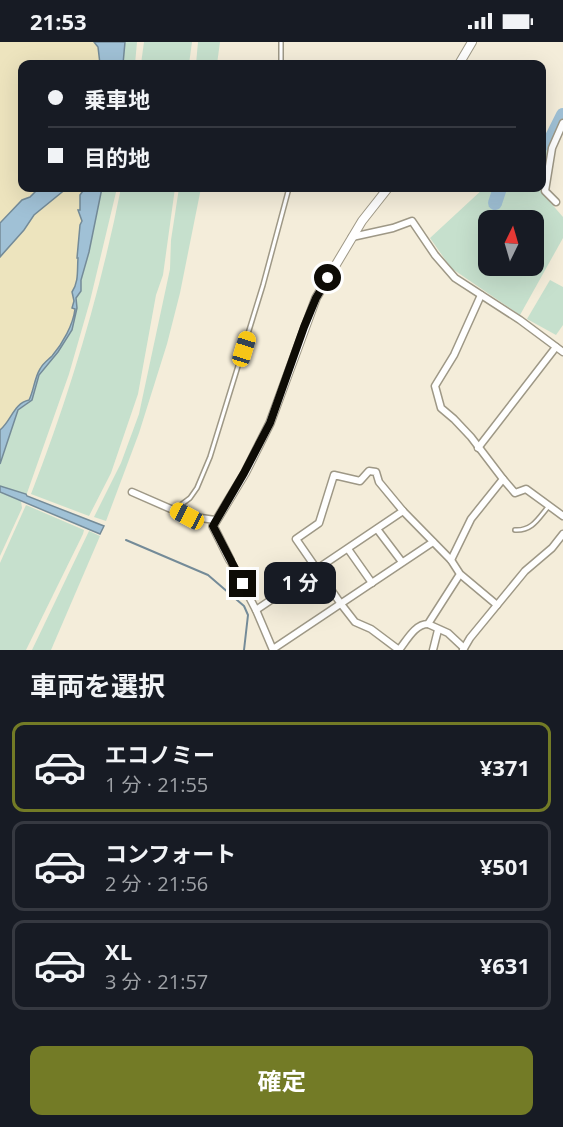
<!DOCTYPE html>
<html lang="ja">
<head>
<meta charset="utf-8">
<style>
	:root { --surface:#171b24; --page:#242831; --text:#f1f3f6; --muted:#9ea1a6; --line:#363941; --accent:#737b26 }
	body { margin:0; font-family:"Open Sans","Noto Sans JP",sans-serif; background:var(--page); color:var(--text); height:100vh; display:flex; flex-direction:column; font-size:22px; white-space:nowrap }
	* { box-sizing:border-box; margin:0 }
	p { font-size:20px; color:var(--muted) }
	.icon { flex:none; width:33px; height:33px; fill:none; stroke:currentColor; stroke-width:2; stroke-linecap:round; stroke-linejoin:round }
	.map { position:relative; height:608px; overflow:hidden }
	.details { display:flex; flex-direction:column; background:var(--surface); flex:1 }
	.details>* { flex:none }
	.hud { position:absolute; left:18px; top:18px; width:528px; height:132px; border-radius:12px; box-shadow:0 6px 24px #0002; display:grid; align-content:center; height:132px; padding:0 30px; background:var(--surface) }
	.needle { width:39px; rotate:5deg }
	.controls { position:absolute; left:478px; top:168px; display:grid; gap:12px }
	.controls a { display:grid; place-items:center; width:66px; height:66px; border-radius:12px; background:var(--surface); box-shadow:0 6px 24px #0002; font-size:30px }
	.end { position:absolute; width:27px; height:27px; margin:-14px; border:8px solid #0e0c06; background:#fff; box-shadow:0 0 0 3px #fff }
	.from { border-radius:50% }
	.bubble { position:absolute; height:42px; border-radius:12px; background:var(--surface); box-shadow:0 6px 24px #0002; font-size:20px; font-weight:700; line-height:42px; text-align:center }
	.car { position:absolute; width:18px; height:36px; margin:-18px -9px; border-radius:8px; box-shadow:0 0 4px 2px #0007; background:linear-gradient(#f5c518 24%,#345 0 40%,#f5c518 0 76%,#345 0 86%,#f5c518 0) }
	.hud b { display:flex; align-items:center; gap:21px; height:57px; font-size:22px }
	.hud b+b { border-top:2px solid var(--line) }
	.hud i { width:15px; height:15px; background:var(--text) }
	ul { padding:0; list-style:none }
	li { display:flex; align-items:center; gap:18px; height:90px; margin:0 12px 9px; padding:0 18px; border:3px solid var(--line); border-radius:12px }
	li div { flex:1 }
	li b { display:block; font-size:22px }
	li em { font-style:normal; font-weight:700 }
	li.current { border-color:var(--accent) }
	li>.icon { width:54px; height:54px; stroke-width:1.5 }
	h2 { padding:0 30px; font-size:27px; line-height:72px }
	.primary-button { display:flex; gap:12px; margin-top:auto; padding:12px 30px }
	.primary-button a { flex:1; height:69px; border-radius:12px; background:var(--accent); color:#fff; font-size:24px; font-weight:700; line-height:69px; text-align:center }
	.status { display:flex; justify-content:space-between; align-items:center; height:42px; padding:0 30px; background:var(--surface); direction:ltr }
	.status svg { height:16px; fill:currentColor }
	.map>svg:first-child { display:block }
	.green { fill:#c6e0cd; fill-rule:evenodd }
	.sand { fill:#ede4be }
	.water { fill:#a0c1d6; stroke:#748b98; stroke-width:1.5 }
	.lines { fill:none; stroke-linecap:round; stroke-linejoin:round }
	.stream { stroke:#748b98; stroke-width:2 }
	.river { stroke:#a0c1d6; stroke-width:14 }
	.service-casing { stroke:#9e9886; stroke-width:6 }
	.minor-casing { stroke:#9e9886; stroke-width:9 }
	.tertiary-casing { stroke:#9e9886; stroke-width:10 }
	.service { stroke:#fff; stroke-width:3 }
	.minor { stroke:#fff; stroke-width:6 }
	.tertiary { stroke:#fff; stroke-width:8 }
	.route { stroke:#0e0c06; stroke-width:8 }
</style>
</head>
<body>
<div class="status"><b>21:53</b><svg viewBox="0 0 49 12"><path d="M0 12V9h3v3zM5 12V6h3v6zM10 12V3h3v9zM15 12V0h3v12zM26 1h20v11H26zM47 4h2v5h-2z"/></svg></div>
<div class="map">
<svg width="563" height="608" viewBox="0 0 563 608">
	<rect width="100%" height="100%" fill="#f4edda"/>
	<!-- green -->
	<g class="green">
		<path d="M125 0H137L135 22H123Z"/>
		<path d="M144 0H192L189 22H141Z"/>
		<path d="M198 0H220L217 22H196Z"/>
		<path d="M542 107 551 109 542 151 563 175V196L520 273 451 226 430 196 484 146H542ZM489 178H534V224H489Z"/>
		<path d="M102 146H117L90 259 69 332 26 454V452L0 444V422L18 368 26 363 35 349 39 333 58 310 72 288 76 256 81 249V238L89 210Z"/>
		<path d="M121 146H175L163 233 156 253 138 352 111 431 89 474 31 452C70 352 100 251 121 146Z"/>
		<path d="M179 146H201L180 251 167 302 139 391 106 479 94 475 121 421 139 372 170 227 171 198Z"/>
		<path d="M550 238 563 245V283L556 293 527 277Z"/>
		<path d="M0 450 21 459 22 466 0 514Z"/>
		<path d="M26 463 84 488 83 492 26 608H0V521Z"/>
		<path d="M89 489 100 494 51 608H32Z"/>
	</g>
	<!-- sand -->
	<g class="sand">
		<path d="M0 0H94L98 5 100 22H22V146H39L30 155 22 158 0 181Z"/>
		<path d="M67 146H85L77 216H78C77 228 79 239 72 250L75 267 70 286 51 316 35 335 33 348 28 358 13 371 6 383 0 388V215L24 188 34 173Z"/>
	</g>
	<!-- water -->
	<g class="water">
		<path d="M94 0H125L123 22H100L98 5Z"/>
		<path d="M39 146H67L34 173 24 188 0 215V181L22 158 30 155Z"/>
		<path d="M85 146H102L89 210 81 238V249L76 256 77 266 72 288 58 310 39 333 32 358 18 368 0 422V388C11 379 14 361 29 358 34 348 34 337 40 327 43 321 48 318 52 314 63 301 73 283 75 267L72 266 74 259 72 250C79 239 77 229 78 216H77L80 183 82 179 78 168H80V153Z"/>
		<path d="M0 444 26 452 27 454 104 484 100 492 0 450Z"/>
	</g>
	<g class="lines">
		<!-- stream -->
		<path class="stream" d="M126 498 208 533 244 564 248 573 244 608"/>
		<!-- river -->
		<g class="river">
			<path d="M542 103 551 97 563 73"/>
			<path d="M495 161 500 146"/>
		</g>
		<defs>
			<g id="service">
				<path d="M281 0V22"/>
				<path d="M174 468 190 456 197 446 210 415 263 243 289 146"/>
				<path d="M515 488C532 489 538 477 548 465"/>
			</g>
			<g id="minor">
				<path d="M556 160 545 149 552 106 563 81"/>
				<path d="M352 195 393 186 412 179 435 213 455 236 520 278 563 310"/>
				<path d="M478 406 556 305"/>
				<path d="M503 437 515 451 526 447 563 474"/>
				<path d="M132 450 187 474 215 478"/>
				<path d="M377 487 402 520"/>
				<path d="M348 507 372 541"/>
				<path d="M230 518 256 568 273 608"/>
				<path d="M451 518 471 477 503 437 471 395 454 377 441 366 435 344 454 313 481 253"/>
				<path d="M460 532 428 582C415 582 407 598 399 608L371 587 355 580 341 562 296 497 319 481 334 433 360 439 369 429 376 430 379 440 403 469 451 518 460 532 497 563"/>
				<path d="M256 568 403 469"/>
				<path d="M428 582 448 591 464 606"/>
				<path d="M273 607 433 500"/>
				<path d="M433 608 438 588"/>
				<path d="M463 608 470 596 525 529 552 506 563 492"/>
			</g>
			<g id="tertiary">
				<path d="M459 22 472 0"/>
				<path d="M230 518 213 484 245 431 270 381 316 256 362 179 388 146"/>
			</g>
		</defs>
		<!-- service casing -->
		<use href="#service" class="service-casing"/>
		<!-- minor casing -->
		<use href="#minor" class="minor-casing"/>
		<!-- tertiary casing -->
		<use href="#tertiary" class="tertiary-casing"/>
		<!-- service -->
		<use href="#service" class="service"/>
		<!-- minor -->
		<use href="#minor" class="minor"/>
		<!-- tertiary -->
		<use href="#tertiary" class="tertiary"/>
	</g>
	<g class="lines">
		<!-- route -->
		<path class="route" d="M243 542 213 484 244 431 270 381 304 285 316 256 328 236"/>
	</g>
</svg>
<div class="controls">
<a><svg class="needle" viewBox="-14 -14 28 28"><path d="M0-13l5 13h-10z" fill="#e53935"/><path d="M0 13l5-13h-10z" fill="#9ea1a6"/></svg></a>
</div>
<i class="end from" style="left:328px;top:236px"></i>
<i class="end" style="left:243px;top:542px"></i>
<div class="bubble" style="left:264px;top:520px;width:72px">1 分</div>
<i class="car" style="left:244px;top:307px;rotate:17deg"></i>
<i class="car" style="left:187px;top:474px;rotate:298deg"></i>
<div class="hud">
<b><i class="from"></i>乗車地</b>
<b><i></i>目的地</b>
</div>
</div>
<section class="details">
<h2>車両を選択</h2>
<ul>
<li class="current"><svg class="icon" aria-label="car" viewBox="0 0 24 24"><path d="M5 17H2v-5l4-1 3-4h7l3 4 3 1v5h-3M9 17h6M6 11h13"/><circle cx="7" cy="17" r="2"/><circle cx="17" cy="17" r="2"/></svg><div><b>エコノミー</b><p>1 分 · 21:55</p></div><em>¥371</em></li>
<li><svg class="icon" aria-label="car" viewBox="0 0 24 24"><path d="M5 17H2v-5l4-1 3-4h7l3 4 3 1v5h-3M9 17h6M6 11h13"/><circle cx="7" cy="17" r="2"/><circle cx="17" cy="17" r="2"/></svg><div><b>コンフォート</b><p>2 分 · 21:56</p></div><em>¥501</em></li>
<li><svg class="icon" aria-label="car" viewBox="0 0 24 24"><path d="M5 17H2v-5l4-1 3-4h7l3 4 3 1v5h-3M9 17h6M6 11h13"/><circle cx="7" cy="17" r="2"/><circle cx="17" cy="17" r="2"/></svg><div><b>XL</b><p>3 分 · 21:57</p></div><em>¥631</em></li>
</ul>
<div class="primary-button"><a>確定</a></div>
</section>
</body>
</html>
